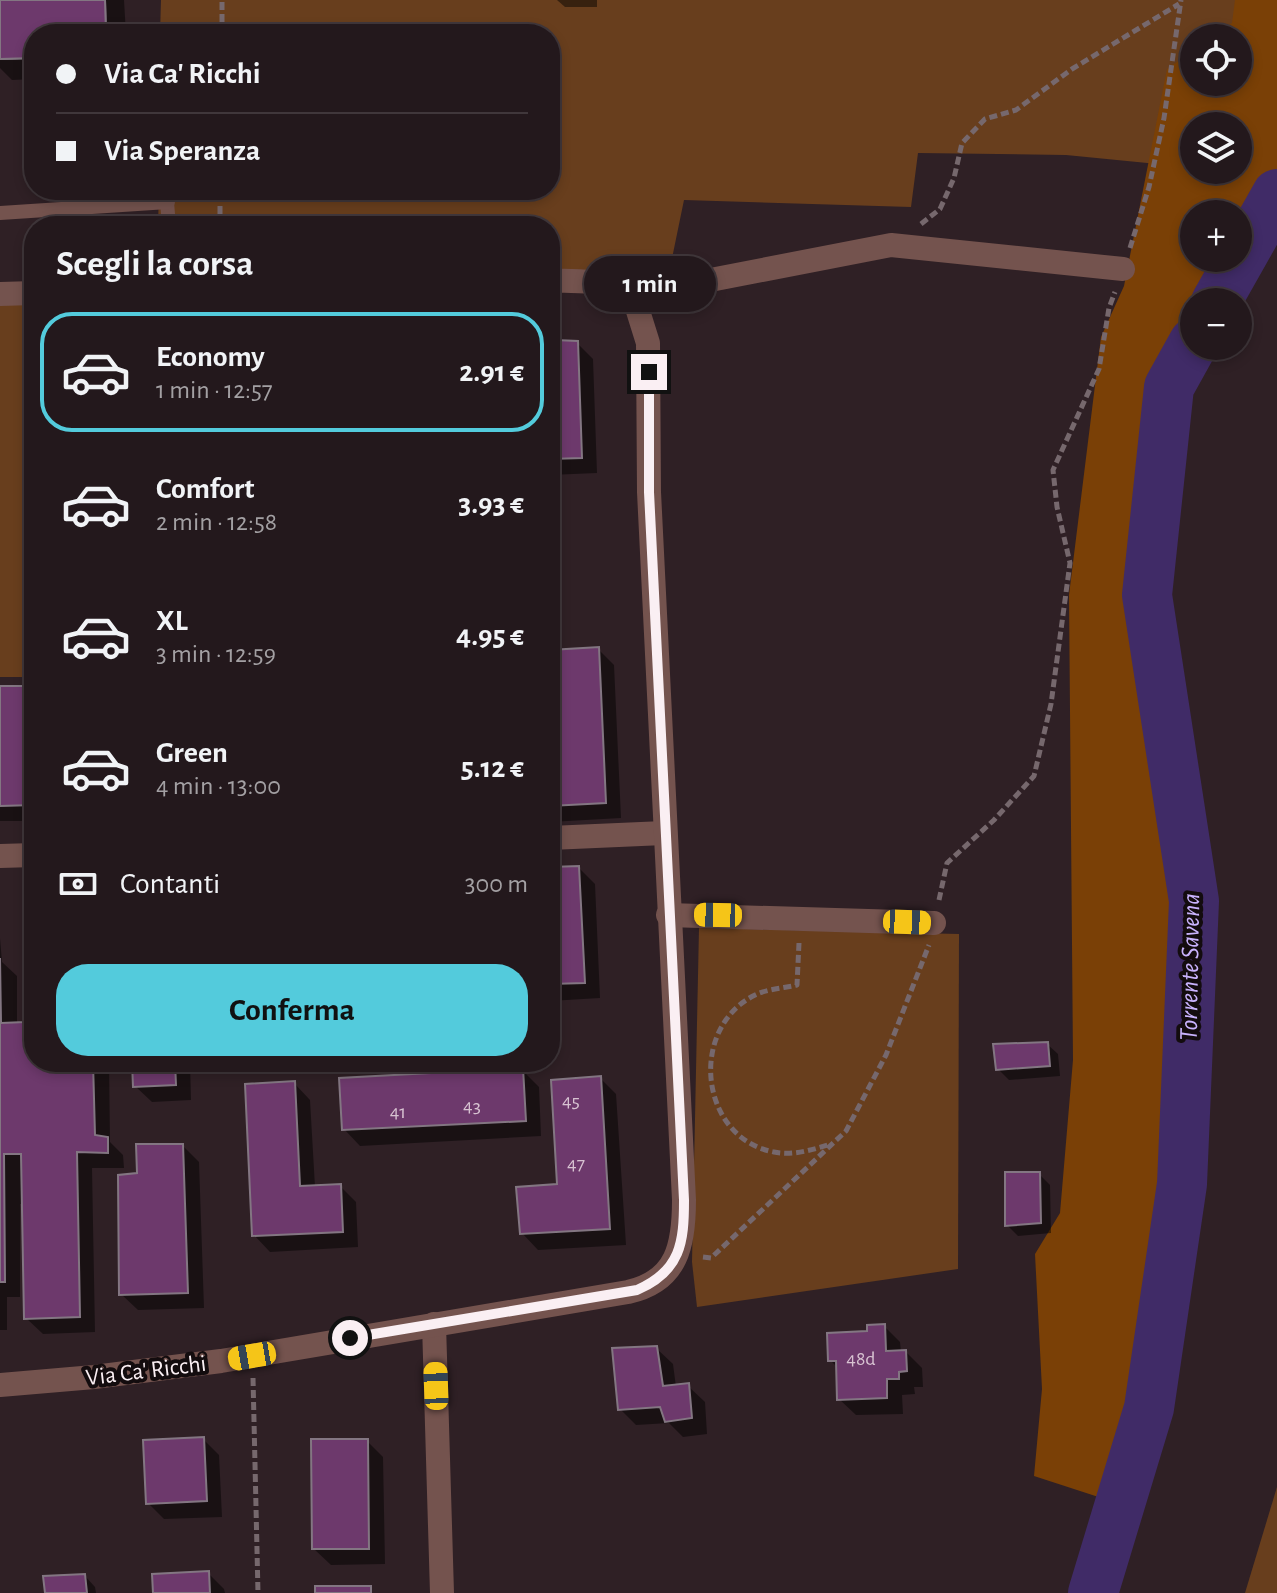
<!DOCTYPE html>
<html lang="it">
<head>
<meta charset="utf-8">
<style>
	:root { --surface:#23181c; --page:#2f2529; --text:#f1f3f6; --muted:#a3a0a3; --line:#40373b; --accent:#53cbdc }
	body { margin:0; font-family:"Alegreya Sans",sans-serif; background:var(--page); color:var(--text); height:100vh; display:flex; flex-direction:column; font-size:30px; white-space:nowrap }
	* { box-sizing:border-box; margin:0 }
	p { font-size:26px; color:var(--muted) }
	.icon { flex:none; width:44px; height:44px; fill:none; stroke:currentColor; stroke-width:2; stroke-linecap:round; stroke-linejoin:round }
	.map { position:relative; flex:1; overflow:hidden }
	.drawer { position:absolute; left:24px; top:216px; width:536px; height:856px; display:flex; flex-direction:column; background:var(--surface); border-radius:32px; box-shadow:0 4px 12px #0003,0 0 0 2px var(--line) }
	.drawer>* { flex:none }
	.top-card { position:absolute; left:24px; top:24px; width:536px; height:176px; border-radius:32px; box-shadow:0 4px 12px #0003,0 0 0 2px var(--line); display:grid; align-content:center; height:176px; padding:0 32px; background:var(--surface) }
	.buttons { position:absolute; left:1180px; top:24px; display:grid; gap:16px }
	.buttons a { display:grid; place-items:center; width:72px; height:72px; border-radius:50%; background:var(--surface); box-shadow:0 4px 12px #0003,0 0 0 2px var(--line); font-size:40px }
	.end { position:absolute; width:36px; height:36px; margin:-18px; border:10px solid #faeff3; background:#111; box-shadow:0 0 0 4px #111 }
	.from { border-radius:50% }
	.bubble { position:absolute; height:56px; border-radius:28px; background:var(--surface); box-shadow:0 4px 12px #0003,0 0 0 2px var(--line); font-size:26px; font-weight:600; line-height:56px; text-align:center }
	.car { position:absolute; width:24px; height:48px; margin:-24px -12px; border-radius:10px; box-shadow:0 0 6px 2px #0007; background:linear-gradient(#f5c518 24%,#345 0 40%,#f5c518 0 76%,#345 0 86%,#f5c518 0) }
	.top-card b { display:flex; align-items:center; gap:28px; height:76px; font-size:30px }
	.top-card b+b { border-top:2px solid var(--line) }
	.top-card i { width:20px; height:20px; background:var(--text) }
	ul { padding:0; list-style:none }
	li { display:flex; align-items:center; gap:24px; height:120px; margin:0 16px 12px; padding:0 16px; border:4px solid transparent; border-radius:32px }
	li div { flex:1 }
	li b { display:block; font-size:30px }
	li em { font-style:normal; font-weight:600 }
	li.current { border-color:var(--accent) }
	li>.icon { width:72px; height:72px; stroke-width:1.5 }
	h2 { padding:0 32px; font-size:36px; line-height:96px }
	.pay { display:flex; align-items:center; gap:20px; height:88px; padding:0 32px; font-size:30px }
	.pay p { margin-inline-start:auto }
	.button { display:flex; gap:16px; margin-top:auto; padding:16px 32px }
	.button a { flex:1; height:92px; border-radius:32px; background:var(--accent); color:#111; font-size:32px; font-weight:600; line-height:92px; text-align:center }
	.map>svg:first-child { display:block }
	.green { fill:#683e1d }
	.forest { fill:#7a4006; fill-rule:evenodd }
	.shadow { fill:#0007 }
	.lines { fill:none; stroke-linecap:round; stroke-linejoin:round }
	.river { stroke:#402b67; stroke-width:50 }
	.building { fill:#6d396c; stroke:#837682; stroke-width:2 }
	.path { stroke:#76686d; stroke-width:5; stroke-dasharray:8 4; stroke-linecap:butt }
	.lane { stroke:#74534e; stroke-width:14 }
	.street { stroke:#74534e; stroke-width:24 }
	.route { stroke:#faeff3; stroke-width:10 }
	.labels { text-anchor:middle; stroke-width:8; stroke-linejoin:round; paint-order:stroke }
	.number-label { font-size:20px; fill:#d7c2d1 }
	.street-label { font-size:24px; fill:#faeff3; stroke:#130c0e }
	.water-label { font-size:26px; font-style:italic; fill:#c9b3fd; stroke:#130c0e }
</style>
</head>
<body>
<div class="map">
<svg width="1277" height="1593" viewBox="0 0 1277 1593">
	<rect width="100%" height="100%" fill="#2f2025"/>
	<!-- green -->
	<g class="green">
		<path d="M161 0H1277L1238 38H1194V126L1188 167 1066 155 918 153 911 207 684 200 669 273 550 276V226H158L159 190H550V34H160Z"/>
		<path d="M34 289V677H0V291Z"/>
		<path d="M699 928 959 934 958 1269 697 1307 692 1262Z"/>
		<path d="M1277 1487V1593H1245Z"/>
	</g>
	<!-- forest -->
	<path class="forest" d="M1235 0H1277V194L1216 302H1194V342L1169 387 1147 595 1194 901 1182 1184 1149 1408 1120 1504 1034 1476 1042 1389 1035 1254 1060 1213 1073 1060 1069 595 1101 337 1124 286 1167 69 1194 50V82H1238V38H1210L1232 23ZM1194 126H1238V170H1194ZM1194 214H1238V258H1194Z"/>
	<!-- shadow -->
	<g class="shadow">
		<path d="M0 0H124L126 34H34V79L12 80 0 68Z"/>
		<path d="M557 0H597V7H565Z"/>
		<path d="M553 337 558 342 577 343 593 359 597 473 550 475V338Z"/>
		<path d="M550 627 556 633 558 652 598 649 614 665 621 818 550 822Z"/>
		<rect x="0" y="688" width="34" height="133"/>
		<path d="M579 868 595 884 600 998 550 1001V869Z"/>
		<path d="M0 938 2 962 17 976V1025L27 1024 34 947V1062H109L110 1142 123 1155 124 1168H92L95 1332 43 1334 26 1318 24 1204H20V1297H7V1330H0Z"/>
		<path d="M1047 1044 1058 1054 1060 1076 1009 1080 998 1069Z"/>
		<path d="M134 1062H190L191 1100 152 1102 135 1086Z"/>
		<path d="M522 1070 539 1087 541 1136 360 1146 344 1129Z"/>
		<path d="M600 1078 616 1094 626 1245 538 1250 522 1233 559 1186Z"/>
		<path d="M294 1083 310 1100 315 1187 340 1186 356 1202 358 1247 270 1252 254 1235Z"/>
		<path d="M183 1146 199 1162 204 1308 138 1310 121 1294Z"/>
		<path d="M1039 1174 1050 1185 1051 1233 1018 1236 1007 1225Z"/>
		<path d="M884 1326 900 1342 901 1352H906L922 1368 923 1387H914L915 1394 902 1395 903 1414 856 1415 839 1399 838 1368 830 1360Z"/>
		<path d="M656 1348 673 1364 676 1387 688 1386 705 1402 707 1434 683 1437 669 1423 636 1425 620 1409Z"/>
		<path d="M203 1439 219 1455 222 1517 164 1519 148 1503Z"/>
		<path d="M367 1441 383 1457 385 1564 331 1565 314 1549Z"/>
		<path d="M208 1573 224 1589 225 1593H155Z"/>
		<path d="M85 1576 95 1587 96 1593H47Z"/>
	</g>
	<g class="lines">
		<!-- river -->
		<g class="river">
			<path d="M1216 302 1277 194"/>
			<path d="M1093 1593 1149 1408 1182 1184 1194 901 1147 595 1169 387 1194 342"/>
		</g>
	</g>
	<!-- building -->
	<g class="building">
		<path d="M0 0H105L106 34H34V58L0 59Z"/>
		<path d="M0 0H105L106 34H34V58L0 59Z"/>
		<path d="M550 335H554L555 340 578 341 582 458 550 459Z"/>
		<path d="M599 647 606 803 550 806V650Z"/>
		<path d="M0 686H34V805L0 806Z"/>
		<path d="M579 866 585 983 550 984V867Z"/>
		<path d="M23 945H34V1062H93L95 1135 108 1137V1153L77 1152 80 1317 24 1319 21 1154H4L5 1282H0V958L1 1023 25 1022Z"/>
		<path d="M1048 1042 1050 1066 996 1070 993 1044Z"/>
		<path d="M132 1062H175L176 1085 133 1087Z"/>
		<path d="M523 1068 526 1121 342 1130 339 1078Z"/>
		<path d="M601 1076 610 1229 520 1234 516 1187 557 1184 551 1080Z"/>
		<path d="M295 1081 300 1186 341 1184 343 1232 252 1236 245 1084Z"/>
		<path d="M136 1144H183L188 1293 119 1295 118 1175 137 1173Z"/>
		<path d="M1005 1172H1040L1041 1223 1005 1226Z"/>
		<path d="M885 1324 886 1351 906 1350 907 1371 899 1372V1379H887V1398L837 1400 836 1361H828L827 1333 867 1331V1325Z"/>
		<path d="M657 1346 663 1386 689 1383 692 1418 665 1422 660 1407 618 1410 612 1348Z"/>
		<path d="M204 1437 207 1501 146 1504 143 1440Z"/>
		<path d="M311 1439H368L369 1549H312Z"/>
		<path d="M209 1571 210 1593H153L152 1574Z"/>
		<path d="M85 1574 87 1593H45L43 1576Z"/>
		<rect x="315" y="1586" width="56" height="7"/>
	</g>
	<g class="lines">
		<!-- path -->
		<g class="path">
			<path d="M222 34V0"/>
			<path d="M921 224 940 209 954 178 962 143 985 119 1016 110 1072 69 1179 4"/>
			<path d="M220 226V190"/>
			<path d="M1130 248 1149 187 1164 118 1181 0"/>
			<path d="M939 900 947 863 994 820 1034 776 1051 704 1070 563 1057 507 1053 470 1099 369 1109 308 1115 292"/>
			<path d="M799 943 797 985C784 988 767 989 755 995 688 1028 699 1138 774 1152 792 1156 811 1150 828 1145"/>
			<path d="M703 1257 711 1258 846 1131 886 1055 929 945"/>
			<path d="M253 1378 258 1593"/>
		</g>
		<!-- lane -->
		<g class="lane">
			<path d="M166 190 169 226"/>
			<path d="M0 213 168 202"/>
		</g>
		<!-- street -->
		<g class="street">
			<path d="M0 294 34 293"/>
			<path d="M633 295 891 245 1123 269"/>
			<path d="M550 838 664 833"/>
			<path d="M0 856 34 855"/>
			<path d="M668 915 934 923"/>
			<path d="M434 1324 442 1593"/>
			<path d="M0 1385 94 1377 221 1361 628 1292C678 1281 684 1244 684 1200L649 492 648 343 633 295C606 281 580 280 550 281"/>
		</g>
	</g>
	<g class="lines">
		<!-- route -->
		<path class="route" d="M350 1338 637 1290C681 1271 684 1242 684 1200L649 492V372"/>
	</g>
	<g class="labels">
		<!-- number labels -->
		<g class="number-label">
			<text x="571" y="1107">45</text>
			<text x="472" y="1112">43</text>
			<text x="398" y="1118">41</text>
			<text x="576" y="1170">47</text>
			<text x="861" y="1365">48d</text>
		</g>
		<!-- street labels -->
		<g class="street-label">
			<text transform="translate(146 1370) rotate(-7)" y="8">Via Ca' Ricchi</text>
		</g>
		<!-- water labels -->
		<g class="water-label">
			<text transform="translate(1189 967) rotate(-89)" y="9">Torrente Savena</text>
		</g>
	</g>
</svg>
<div class="buttons">
<a><svg class="icon" aria-label="locate" viewBox="0 0 24 24"><circle cx="12" cy="12" r="6"/><path d="M12 2v4M12 18v4M2 12h4M18 12h4"/></svg></a>
<a><svg class="icon" aria-label="layers" viewBox="0 0 24 24"><path d="M12 4l9 5-9 5-9-5zM3 14l9 5 9-5"/></svg></a>
<a>+</a>
<a>−</a>
</div>
<i class="end from" style="left:350px;top:1338px"></i>
<i class="end" style="left:649px;top:372px"></i>
<div class="bubble" style="left:584px;top:256px;width:132px">1 min</div>
<i class="car" style="left:718px;top:915px;rotate:271deg"></i>
<i class="car" style="left:907px;top:922px;rotate:92deg"></i>
<i class="car" style="left:252px;top:1356px;rotate:260deg"></i>
<i class="car" style="left:436px;top:1386px;rotate:358deg"></i>
<div class="top-card">
<b><i class="from"></i>Via Ca' Ricchi</b>
<b><i></i>Via Speranza</b>
</div>
<section class="drawer">
<h2>Scegli la corsa</h2>
<ul>
<li class="current"><svg class="icon" aria-label="car" viewBox="0 0 24 24"><path d="M5 17H2v-5l4-1 3-4h7l3 4 3 1v5h-3M9 17h6M6 11h13"/><circle cx="7" cy="17" r="2"/><circle cx="17" cy="17" r="2"/></svg><div><b>Economy</b><p>1 min · 12:57</p></div><em>2.91 €</em></li>
<li><svg class="icon" aria-label="car" viewBox="0 0 24 24"><path d="M5 17H2v-5l4-1 3-4h7l3 4 3 1v5h-3M9 17h6M6 11h13"/><circle cx="7" cy="17" r="2"/><circle cx="17" cy="17" r="2"/></svg><div><b>Comfort</b><p>2 min · 12:58</p></div><em>3.93 €</em></li>
<li><svg class="icon" aria-label="car" viewBox="0 0 24 24"><path d="M5 17H2v-5l4-1 3-4h7l3 4 3 1v5h-3M9 17h6M6 11h13"/><circle cx="7" cy="17" r="2"/><circle cx="17" cy="17" r="2"/></svg><div><b>XL</b><p>3 min · 12:59</p></div><em>4.95 €</em></li>
<li><svg class="icon" aria-label="car" viewBox="0 0 24 24"><path d="M5 17H2v-5l4-1 3-4h7l3 4 3 1v5h-3M9 17h6M6 11h13"/><circle cx="7" cy="17" r="2"/><circle cx="17" cy="17" r="2"/></svg><div><b>Green</b><p>4 min · 13:00</p></div><em>5.12 €</em></li>
</ul>
<div class="pay"><svg class="icon" aria-label="cash" viewBox="0 0 24 24"><path d="M3 7h18v10H3z"/><circle cx="12" cy="12" r="2"/></svg>Contanti<p>300 m</p></div>
<div class="button"><a>Conferma</a></div>
</section>
</div>
</body>
</html>
